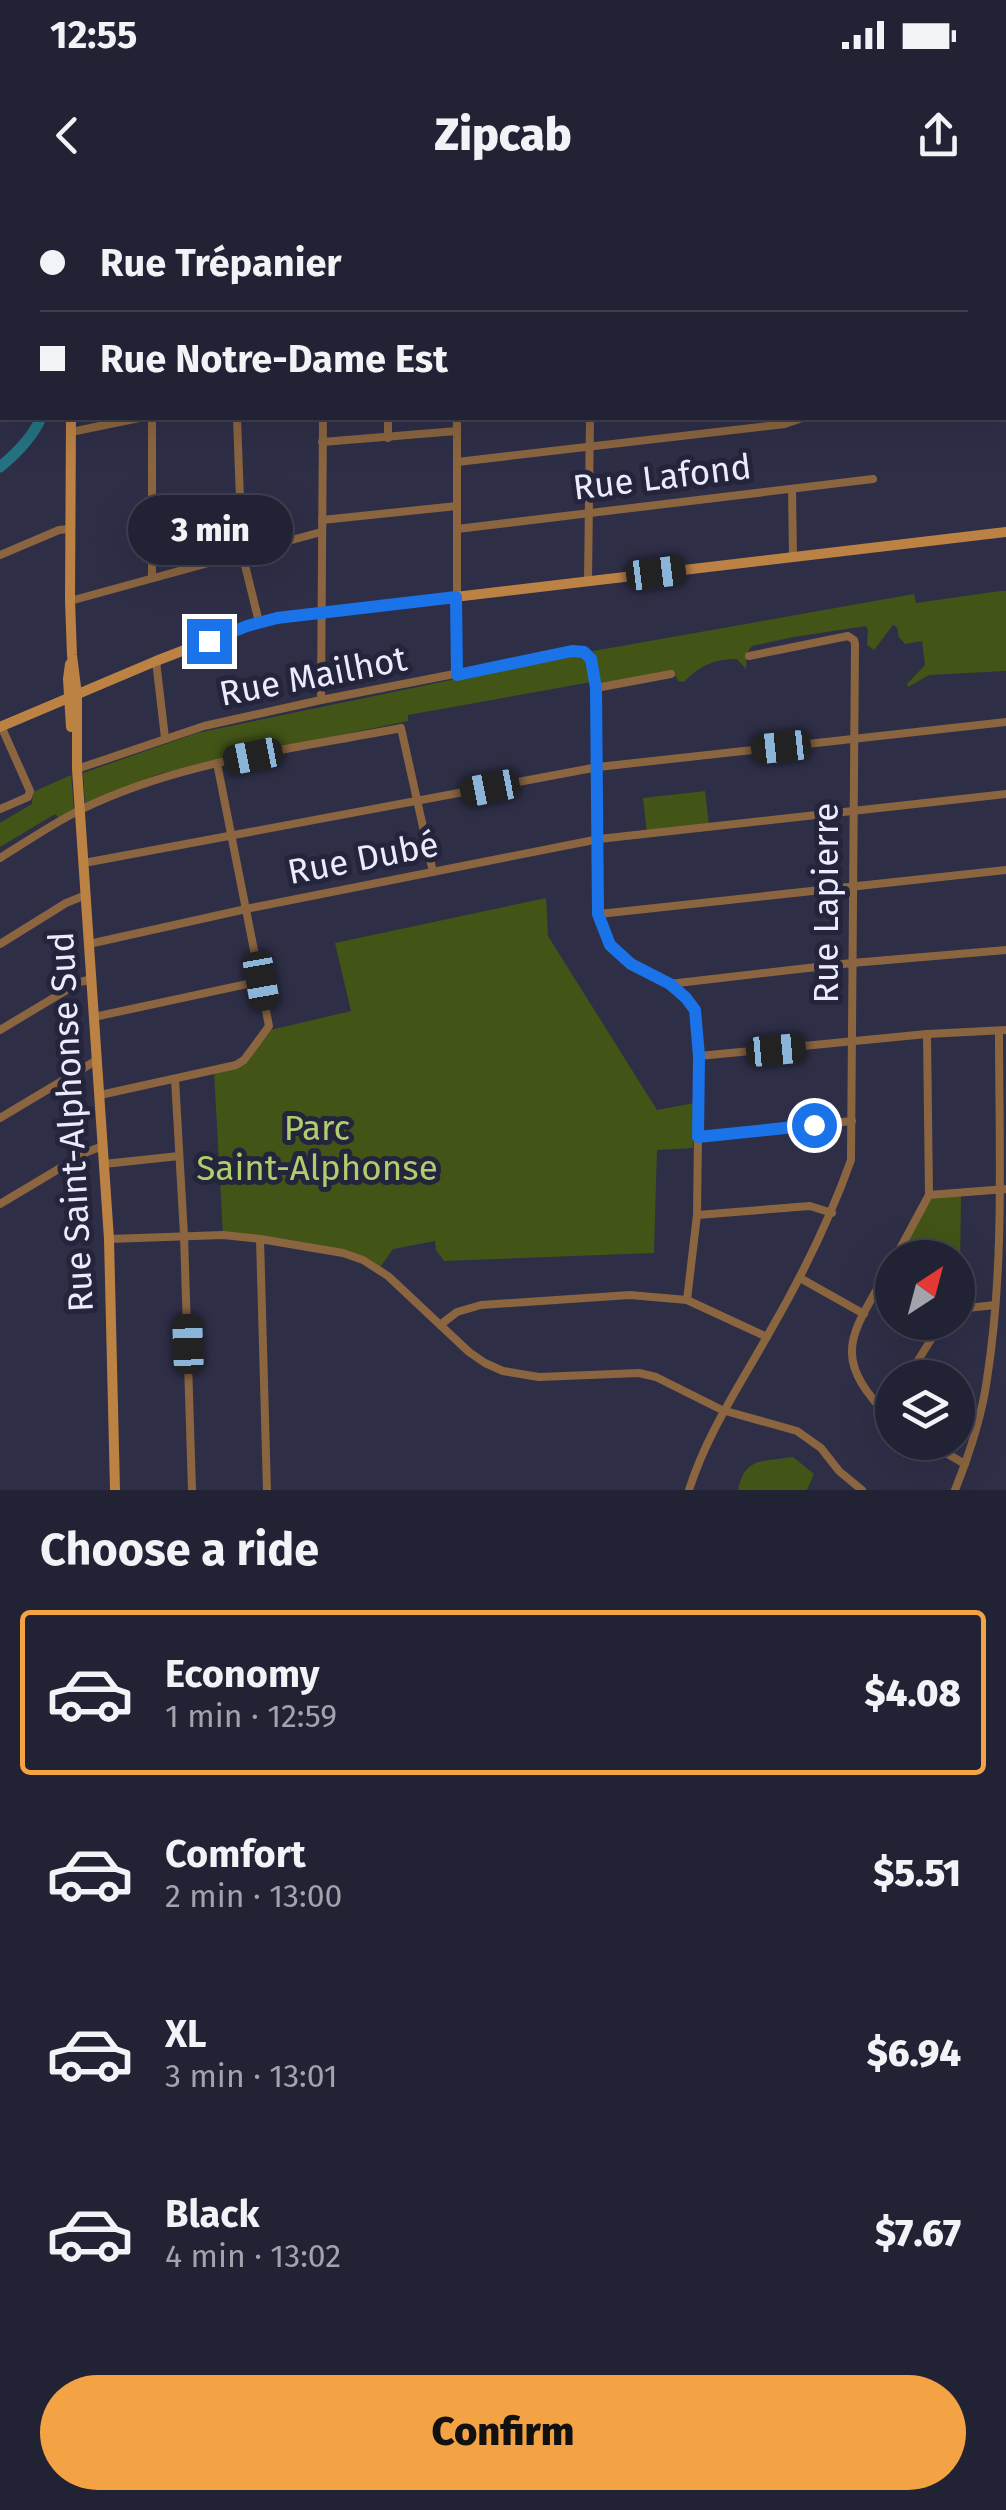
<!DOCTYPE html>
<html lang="en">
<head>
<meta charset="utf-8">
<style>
	:root { --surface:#222235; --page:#2a2a3d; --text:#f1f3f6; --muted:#a2a4ad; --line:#3f3f50; --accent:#f4a344 }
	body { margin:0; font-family:"Fira Sans",sans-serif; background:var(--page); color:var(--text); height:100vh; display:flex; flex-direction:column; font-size:38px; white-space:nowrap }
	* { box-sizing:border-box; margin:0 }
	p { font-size:32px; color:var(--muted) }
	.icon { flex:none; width:55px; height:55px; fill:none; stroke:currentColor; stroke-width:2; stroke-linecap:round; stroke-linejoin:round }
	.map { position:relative; height:1290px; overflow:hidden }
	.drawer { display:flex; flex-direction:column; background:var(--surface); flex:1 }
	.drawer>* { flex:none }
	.top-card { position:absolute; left:0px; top:0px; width:1008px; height:220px; box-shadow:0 10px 40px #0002,0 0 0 2px var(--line); display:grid; align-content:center; height:220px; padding:0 40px; background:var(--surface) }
	.needle { width:65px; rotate:36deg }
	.fabs { position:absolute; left:875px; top:1040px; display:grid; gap:20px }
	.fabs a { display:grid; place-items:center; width:100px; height:100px; border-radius:50%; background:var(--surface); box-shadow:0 10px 40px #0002,0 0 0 2px var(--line); font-size:50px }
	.end { position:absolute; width:45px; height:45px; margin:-22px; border:12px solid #1a73e8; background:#fff; box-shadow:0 0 0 5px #fff }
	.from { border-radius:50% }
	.bubble { position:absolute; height:70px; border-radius:35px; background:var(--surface); box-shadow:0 10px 40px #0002,0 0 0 2px var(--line); font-size:32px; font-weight:800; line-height:70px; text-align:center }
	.car { position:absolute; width:30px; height:60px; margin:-30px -15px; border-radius:12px; box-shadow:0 0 8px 2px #0007; background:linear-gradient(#222 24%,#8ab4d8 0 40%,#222 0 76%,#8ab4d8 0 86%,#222 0) }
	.top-card b { display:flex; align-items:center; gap:35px; height:95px; font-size:38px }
	.top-card b+b { border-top:2px solid var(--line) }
	.top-card i { width:25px; height:25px; background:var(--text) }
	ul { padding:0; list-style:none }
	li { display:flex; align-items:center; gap:30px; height:165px; margin:0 20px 15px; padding:0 20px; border:5px solid transparent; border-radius:10px }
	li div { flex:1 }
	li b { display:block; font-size:38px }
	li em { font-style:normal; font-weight:800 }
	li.active { border-color:var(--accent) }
	li>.icon { width:90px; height:90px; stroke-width:1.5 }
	h2 { padding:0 40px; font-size:45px; line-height:120px }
	.cta { display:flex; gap:20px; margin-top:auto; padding:20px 40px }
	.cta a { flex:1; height:115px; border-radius:60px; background:var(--accent); color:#111; font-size:40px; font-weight:800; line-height:115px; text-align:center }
	.status { display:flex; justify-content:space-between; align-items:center; height:70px; padding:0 50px; background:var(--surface); direction:ltr }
	.status svg { height:28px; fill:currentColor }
	header { display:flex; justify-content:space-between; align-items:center; height:130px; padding:0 40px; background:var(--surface); font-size:45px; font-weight:800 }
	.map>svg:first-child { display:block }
	.green { fill:#435417 }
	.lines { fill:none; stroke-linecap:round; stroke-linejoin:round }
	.stream { stroke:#257382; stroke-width:2.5 }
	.river { stroke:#257382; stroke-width:11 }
	.street { stroke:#8a6540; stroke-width:8 }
	.secondary { stroke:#bc8244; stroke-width:10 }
	.route { stroke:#1a73e8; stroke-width:12 }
	.labels { text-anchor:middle; stroke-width:10; stroke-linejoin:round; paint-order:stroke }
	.street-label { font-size:35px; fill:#eaebfb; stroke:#24243c }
	.park-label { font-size:35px; fill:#b0cd6e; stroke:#24243c }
</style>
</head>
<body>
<div class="status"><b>12:55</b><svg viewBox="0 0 49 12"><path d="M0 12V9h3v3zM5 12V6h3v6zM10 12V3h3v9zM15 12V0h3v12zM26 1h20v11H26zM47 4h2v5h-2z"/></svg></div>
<header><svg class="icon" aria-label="back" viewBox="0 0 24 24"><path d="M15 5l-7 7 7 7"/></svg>Zipcab<svg class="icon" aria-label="share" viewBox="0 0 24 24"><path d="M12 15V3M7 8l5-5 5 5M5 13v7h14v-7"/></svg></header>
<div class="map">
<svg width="1006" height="1290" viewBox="0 0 1006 1290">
	<rect width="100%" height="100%" fill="#2e2e47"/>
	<!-- green -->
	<g class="green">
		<path d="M1000 391H1006V471L929 475 908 487 907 484 925 465 922 441 905 444 899 437 897 427 893 425 874 450 867 445 868 430 866 426 794 437 752 446 747 453 746 469 737 459C714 459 699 466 684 482L678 481 673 471 599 485 597 481 408 515V521L198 564 156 575 85 604 83 573 197 533 576 454 914 394 916 403Z"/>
		<path d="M71 575 74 609 59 618 55 614 0 647V623L32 604 33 592Z"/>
		<path d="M705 591 709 626 647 633 643 598Z"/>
		<path d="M546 698 548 736 657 910 694 903 693 948 657 950 654 1053 444 1061 436 1050 435 1041 393 1049 379 1069 363 1060 223 1035 214 871 236 865 266 831 351 811 335 743Z"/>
		<path d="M961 994 960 1074 958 1075V1058H901L896 1055 929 995Z"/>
		<path d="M793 1257 814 1274 807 1290H738C745 1256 763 1262 793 1257Z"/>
	</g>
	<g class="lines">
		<!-- stream -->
		<path class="stream" d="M746 2V0"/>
		<!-- river -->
		<path class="river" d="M0 267C17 253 32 238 41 218"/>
		<!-- street -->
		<g class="street">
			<path d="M146 0V2"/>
			<path d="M220 0V2"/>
			<path d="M327 2V0"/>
			<path d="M592 2V0"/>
			<path d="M1005 106H1006"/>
			<path d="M152 218V378"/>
			<path d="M237 218 242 353 259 422"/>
			<path d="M71 232 139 218"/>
			<path d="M388 238V218"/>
			<path d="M322 242 457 231"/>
			<path d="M457 262 785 224 802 218"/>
			<path d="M792 289 793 357"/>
			<path d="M322 320 457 306"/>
			<path d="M457 329 873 279"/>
			<path d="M0 355 59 330 69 329"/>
			<path d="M588 381 590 218"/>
			<path d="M70 401 321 332"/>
			<path d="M156 461 165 538"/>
			<path d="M457 475V218"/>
			<path d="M596 488 671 474"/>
			<path d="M321 500 323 218"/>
			<path d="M77 569 204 526 321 500 572 451C594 450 594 470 596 488L599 714 610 745 631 765 669 784 686 798 695 810 699 856 697 1015 687 1100"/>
			<path d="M0 609 28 597 30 591 1 526"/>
			<path d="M0 658C26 642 52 624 80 610 179 561 294 549 401 528L433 672"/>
			<path d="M84 663 598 567 1006 522"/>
			<path d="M599 714 1006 670"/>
			<path d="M0 744 66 703 86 695"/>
			<path d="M89 744 246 709 599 639 1006 594"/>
			<path d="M669 784 852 763 1006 750"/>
			<path d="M94 817 261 781"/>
			<path d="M0 830 80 782 92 779"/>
			<path d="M699 856 927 834 1006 830"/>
			<path d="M175 879 184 1035 192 1290"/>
			<path d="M100 895 236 865 244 860 269 826 217 563"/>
			<path d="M0 918 97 860"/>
			<path d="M698 937 852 921"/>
			<path d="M104 964 179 956"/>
			<path d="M929 995 1006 989"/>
			<path d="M0 1004 87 952 103 946"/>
			<path d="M697 1015 810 1006 832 1013"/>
			<path d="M109 1039 223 1035 260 1039 343 1053 363 1060 388 1076 469 1152 485 1163 503 1171 539 1177 639 1173 656 1177 722 1210 797 1231 821 1248 839 1271 862 1290"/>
			<path d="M260 1039 267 1290"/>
			<path d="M895 1058 929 995 927 834"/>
			<path d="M892 1062C854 1134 825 1153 892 1220"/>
			<path d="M800 1078 864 1114"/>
			<path d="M958 1109 995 1105"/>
			<path d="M440 1125 457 1112 481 1105 630 1095 687 1100 767 1137"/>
			<path d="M907 1178 942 1122"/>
			<path d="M927 1242 965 1264"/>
			<path d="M689 1290C707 1233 740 1185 769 1133 802 1076 829 1022 851 960L855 444 854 440 848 436 749 456"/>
			<path d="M955 1290C969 1255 982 1216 987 1179 1005 1065 999 945 999 831"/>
		</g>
		<!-- secondary -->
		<g class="secondary">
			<path d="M73 0 74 2"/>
			<path d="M404 0 405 2"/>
			<path d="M477 0H481"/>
			<path d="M764 0 959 2"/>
			<path d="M415 2 419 0"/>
			<path d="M1005 3H1006"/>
			<path d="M0 53 2 54"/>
			<path d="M71 218 70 401 72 455 77 495V569L109 1039 115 1290"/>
			<path d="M70 464 68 479 71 527"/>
			<path d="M0 527 156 461 247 426 277 418 1006 332"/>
		</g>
	</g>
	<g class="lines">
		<!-- route -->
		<path class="route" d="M209 441 247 426 277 418 456 397 457 475 572 451 584 452 591 459 596 488 598 714 610 745 631 764 670 784 686 798 695 810 699 856 698 937 814 925"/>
	</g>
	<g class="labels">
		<!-- street labels -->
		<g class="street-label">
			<text transform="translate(662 277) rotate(-7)" y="12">Rue Lafond</text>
			<text transform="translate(313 476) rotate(-11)" y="12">Rue Mailhot</text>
			<text transform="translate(363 658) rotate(-11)" y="12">Rue Dubé</text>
			<text transform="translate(826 703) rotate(-90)" y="12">Rue Lapierre</text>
			<text transform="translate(71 922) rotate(-93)" y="12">Rue Saint-Alphonse Sud</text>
		</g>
		<!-- park labels -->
		<g class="park-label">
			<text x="317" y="940">Parc<tspan x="317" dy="40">Saint-Alphonse</tspan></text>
		</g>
	</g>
</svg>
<div class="fabs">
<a><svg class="needle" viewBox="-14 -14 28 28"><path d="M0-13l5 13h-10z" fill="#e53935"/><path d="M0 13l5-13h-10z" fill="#a2a4ad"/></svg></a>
<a><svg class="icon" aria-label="layers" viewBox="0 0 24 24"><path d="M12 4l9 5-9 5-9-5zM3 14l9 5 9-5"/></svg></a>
</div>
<i class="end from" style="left:814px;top:925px"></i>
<i class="end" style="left:209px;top:441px"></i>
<div class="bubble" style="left:128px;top:295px;width:165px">3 min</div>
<i class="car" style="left:656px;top:373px;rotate:83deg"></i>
<i class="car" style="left:781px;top:547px;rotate:264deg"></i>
<i class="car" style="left:253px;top:556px;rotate:259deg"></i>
<i class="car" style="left:490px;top:588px;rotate:259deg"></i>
<i class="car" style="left:261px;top:781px;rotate:170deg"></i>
<i class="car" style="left:776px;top:850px;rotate:85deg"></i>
<i class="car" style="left:188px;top:1144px;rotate:358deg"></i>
<div class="top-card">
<b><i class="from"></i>Rue Trépanier</b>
<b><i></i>Rue Notre-Dame Est</b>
</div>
</div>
<section class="drawer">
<h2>Choose a ride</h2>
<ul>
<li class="active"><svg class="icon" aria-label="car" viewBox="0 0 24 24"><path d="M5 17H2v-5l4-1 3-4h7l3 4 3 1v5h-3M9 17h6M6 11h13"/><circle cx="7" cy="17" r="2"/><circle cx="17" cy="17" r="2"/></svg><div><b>Economy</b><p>1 min · 12:59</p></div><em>$4.08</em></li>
<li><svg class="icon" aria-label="car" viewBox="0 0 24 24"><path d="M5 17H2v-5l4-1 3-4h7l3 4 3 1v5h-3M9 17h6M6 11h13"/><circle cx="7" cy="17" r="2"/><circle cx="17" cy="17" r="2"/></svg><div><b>Comfort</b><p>2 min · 13:00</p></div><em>$5.51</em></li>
<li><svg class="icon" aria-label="car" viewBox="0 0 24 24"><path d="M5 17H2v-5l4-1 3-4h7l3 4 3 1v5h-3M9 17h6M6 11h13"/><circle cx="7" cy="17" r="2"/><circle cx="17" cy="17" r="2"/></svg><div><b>XL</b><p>3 min · 13:01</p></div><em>$6.94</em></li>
<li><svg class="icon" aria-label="car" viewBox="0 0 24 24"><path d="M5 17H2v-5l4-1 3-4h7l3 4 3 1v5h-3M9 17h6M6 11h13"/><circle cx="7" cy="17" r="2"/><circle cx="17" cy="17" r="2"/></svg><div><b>Black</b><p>4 min · 13:02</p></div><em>$7.67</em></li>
</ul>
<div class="cta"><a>Confirm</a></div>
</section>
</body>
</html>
